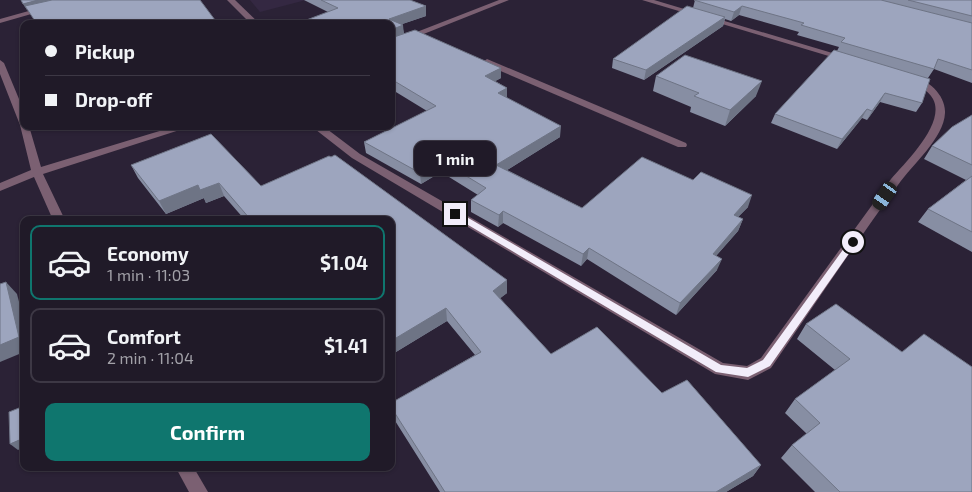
<!DOCTYPE html>
<html lang="en">
<head>
<meta charset="utf-8">
<style>
	:root { --surface:#201a28; --page:#282330; --text:#f1f3f6; --muted:#a2a1a8; --line:#3d3845; --accent:#0f766e }
	body { margin:0; font-family:"Exo 2",sans-serif; background:var(--page); color:var(--text); height:100vh; display:flex; flex-direction:column; font-size:19px; white-space:nowrap }
	* { box-sizing:border-box; margin:0 }
	p { font-size:16px; color:var(--muted) }
	.icon { flex:none; width:28px; height:28px; fill:none; stroke:currentColor; stroke-width:2; stroke-linecap:round; stroke-linejoin:round }
	.map { position:relative; flex:1; overflow:hidden }
	.sheet { position:absolute; left:20px; top:216px; width:375px; height:255px; display:flex; flex-direction:column; background:var(--surface); border-radius:10px; box-shadow:0 1px 4px #0004,0 0 0 1px var(--line) }
	.sheet>* { flex:none }
	.top-card { position:absolute; left:20px; top:20px; width:375px; height:110px; border-radius:10px; box-shadow:0 1px 4px #0004,0 0 0 1px var(--line); display:grid; align-content:center; height:110px; padding:0 25px; background:var(--surface) }
	.end { position:absolute; width:22px; height:22px; margin:-11px; border:6px solid #f2edfa; background:#111; box-shadow:0 0 0 2px #111 }
	.from { border-radius:50% }
	.bubble { position:absolute; height:35px; border-radius:10px; background:var(--surface); box-shadow:0 1px 4px #0004,0 0 0 1px var(--line); font-size:16px; font-weight:700; line-height:35px; text-align:center }
	.car { position:absolute; width:15px; height:30px; margin:-15px -8px; border-radius:6px; box-shadow:0 0 4px 1px #0007; background:linear-gradient(#222 24%,#8ab4d8 0 40%,#222 0 76%,#8ab4d8 0 86%,#222 0) }
	.top-card b { display:flex; align-items:center; gap:18px; height:48px; font-size:19px }
	.top-card b+b { border-top:1px solid var(--line) }
	.top-card i { width:12px; height:12px; background:var(--text) }
	ul { padding:9px 0 0; list-style:none }
	li { display:flex; align-items:center; gap:15px; height:75px; margin:0 10px 8px; padding:0 15px; border:2px solid var(--line); border-radius:10px }
	li div { flex:1 }
	li b { display:block; font-size:19px }
	li em { font-style:normal; font-weight:700 }
	li.active { border-color:var(--accent) }
	li>.icon { width:45px; height:45px; stroke-width:1.5 }
	.cta { display:flex; gap:10px; margin-top:auto; padding:10px 25px }
	.cta a { flex:1; height:58px; border-radius:10px; background:var(--accent); color:#fff; font-size:20px; font-weight:700; line-height:58px; text-align:center }
	.map>svg:first-child { display:block }
	.built { fill:#342842 }
	.lines { fill:none; stroke-linecap:round; stroke-linejoin:round }
	.minor { fill:#7b6072; fill-rule:evenodd }
	.wall { fill:#878ea3 }
	.shaded-wall { fill:#6e7485 }
	.building { fill:#9da5be; stroke:#6e7485 }
	.route { fill:#f2edfa }
</style>
</head>
<body>
<div class="map">
<svg width="972" height="492" viewBox="0 0 972 492">
	<rect width="100%" height="100%" fill="#2b2236"/>
	<!-- built -->
	<path class="built" d="M250 0H306L260 12Z"/>
	<g class="lines">
		<!-- minor -->
		<g class="minor">
			<path d="M68 0H80L0 23V19Z"/>
			<path d="M227 0H235L260 24H251Z"/>
			<path d="M499 0H509L391 47V42Z"/>
			<path d="M642 0H654L849 58 842 60Z"/>
			<path d="M487 59 686 143 687 145 686 147H678L484 64 483 62Z"/>
			<path d="M0 60 4 63 24 111V126H29L41 167 176 126H192L43 174 65 220H53L34 177 0 191V183L31 170 20 125 0 74Z"/>
			<path d="M912 75C928 80 946 95 945 113 944 138 912 165 898 185 854 245 813 307 771 368L748 380 715 374 352 158 311 126H323L360 154 723 363 747 366 761 358 891 179C906 162 946 123 933 99 928 90 918 85 909 80L908 78Z"/>
			<path d="M176 468H194L208 492H189Z"/>
		</g>
	</g>
	<!-- wall -->
	<g class="wall">
		<path d="M304 0H410L426 6V16L402 24 404 34 501 78 495 81 507 88V98L560 137 507 170 582 208 748 207 738 217 743 219 738 231 716 256 717 270 676 315 587 259 581 266 503 223 498 227 471 212V200L478 195 441 172 421 184 366 153 364 142 427 111 391 89V24L328 12Z"/>
		<path d="M695 0H972V83L934 69 928 78 922 103 916 112 880 102 867 120 862 118 837 149 771 123 775 114 837 51 839 47 797 35 799 32 739 15 731 21 725 19 723 26 644 80 612 68 613 59 693 8Z"/>
		<path d="M656 76 756 96 725 126 690 112 691 107 653 91Z"/>
		<path d="M972 115V252L918 222 928 209 966 180 924 159 932 146Z"/>
		<path d="M211 134 261 186 329 156 331 157 335 155 507 280V293L500 298 551 354 597 327 662 393 687 380 761 465 753 476 726 492H440L392 416 391 403 475 355 447 321 391 355V220H245L224 196 206 203 204 198 166 214 138 178 131 165Z"/>
		<path d="M836 304 972 492H815L781 458 792 445 807 434 785 413 795 399 835 370 797 339 806 324Z"/>
	</g>
	<!-- shaded-wall -->
	<g class="shaded-wall">
		<path d="M38 0H52L53 2 27 10 23 4Z"/>
		<path d="M426 6V16L391 28 389 19Z"/>
		<path d="M742 6 739 15 731 21 734 12Z"/>
		<path d="M725 17 723 26 644 80 646 70Z"/>
		<path d="M403 25 404 35 391 40V30Z"/>
		<path d="M501 68V78L485 87V76Z"/>
		<path d="M762 81 756 96 725 126 730 110Z"/>
		<path d="M507 88V99L498 93Z"/>
		<path d="M885 93 880 102 867 120 872 111Z"/>
		<path d="M867 109 862 118 837 149 842 139Z"/>
		<path d="M561 126 560 137 496 177V165Z"/>
		<path d="M440 160 441 172 421 184 420 173Z"/>
		<path d="M219 183 224 196 206 203 200 190Z"/>
		<path d="M198 185 204 198 166 214 159 201Z"/>
		<path d="M752 195 748 207 729 226 734 215Z"/>
		<path d="M503 211V223L498 227 499 215Z"/>
		<path d="M743 219 738 231 708 265 713 254Z"/>
		<path d="M589 248 587 259 581 266 583 254Z"/>
		<path d="M722 259 717 270 676 315 680 303Z"/>
		<path d="M507 280V293L493 304V291Z"/>
		<path d="M6 282 17 294 24 321V352L0 362V345Z"/>
		<path d="M446 308 447 321 391 355V341Z"/>
		<path d="M24 438V447L18 450 10 444Z"/>
		<path d="M761 465 753 476 726 492H716Z"/>
	</g>
	<!-- building -->
	<g class="building">
		<path d="M21 0H38L23 4Z"/>
		<path d="M52 0H200L218 24H37L25 6Z"/>
		<path d="M321 0H410L426 6 389 19 403 25 391 30V24H296L338 8Z"/>
		<path d="M694 0H881L972 23V70L938 59 934 69 841 42 845 38 801 25 804 23 742 6 734 12Z"/>
		<path d="M908 0H972V16Z"/>
		<path d="M687 6 725 17 646 70 613 59Z"/>
		<path d="M415 30 501 68 485 76 507 88 498 93 561 126 496 165 582 208 642 157 693 180 701 172 752 195 734 215 743 219 713 254 722 259 680 303 589 248 583 254 503 211 499 215 471 200 486 188 440 160 420 173 364 142 436 106 391 79V38Z"/>
		<path d="M834 50 930 79 922 103 885 93 872 111 867 109 842 139 775 114Z"/>
		<path d="M685 55 762 81 730 110 694 96 699 93 656 76Z"/>
		<path d="M972 115V165L932 146 952 127Z"/>
		<path d="M211 134 261 186 329 156 331 157 335 155 507 280 493 291 551 354 597 327 662 393 687 380 761 465 716 492H445L391 407V403L481 352 446 308 391 341V220H255L254 219 251 220 219 183 200 190 198 185 159 201 131 165Z"/>
		<path d="M972 176V232L928 209Z"/>
		<path d="M6 282 19 337 0 345V284Z"/>
		<path d="M836 304 902 352 924 334 972 367V492H840L792 445 820 423 795 399 850 359 806 324Z"/>
		<path d="M24 406V438L10 444 9 412Z"/>
	</g>
	<!-- route -->
	<path class="route" d="M453 212H458L721 365 747 368 763 360 850 240 853 239 857 242 770 366 748 377 716 372 453 216Z"/>
</svg>
<i class="end from" style="left:853px;top:242px"></i>
<i class="end" style="left:455px;top:214px"></i>
<div class="bubble" style="left:414px;top:141px;width:82px">1 min</div>
<i class="car" style="left:885px;top:196px;rotate:215deg"></i>
<div class="top-card">
<b><i class="from"></i>Pickup</b>
<b><i></i>Drop-off</b>
</div>
<section class="sheet">
<ul>
<li class="active"><svg class="icon" aria-label="car" viewBox="0 0 24 24"><path d="M5 17H2v-5l4-1 3-4h7l3 4 3 1v5h-3M9 17h6M6 11h13"/><circle cx="7" cy="17" r="2"/><circle cx="17" cy="17" r="2"/></svg><div><b>Economy</b><p>1 min · 11:03</p></div><em>$1.04</em></li>
<li><svg class="icon" aria-label="car" viewBox="0 0 24 24"><path d="M5 17H2v-5l4-1 3-4h7l3 4 3 1v5h-3M9 17h6M6 11h13"/><circle cx="7" cy="17" r="2"/><circle cx="17" cy="17" r="2"/></svg><div><b>Comfort</b><p>2 min · 11:04</p></div><em>$1.41</em></li>
</ul>
<div class="cta"><a>Confirm</a></div>
</section>
</div>
</body>
</html>
